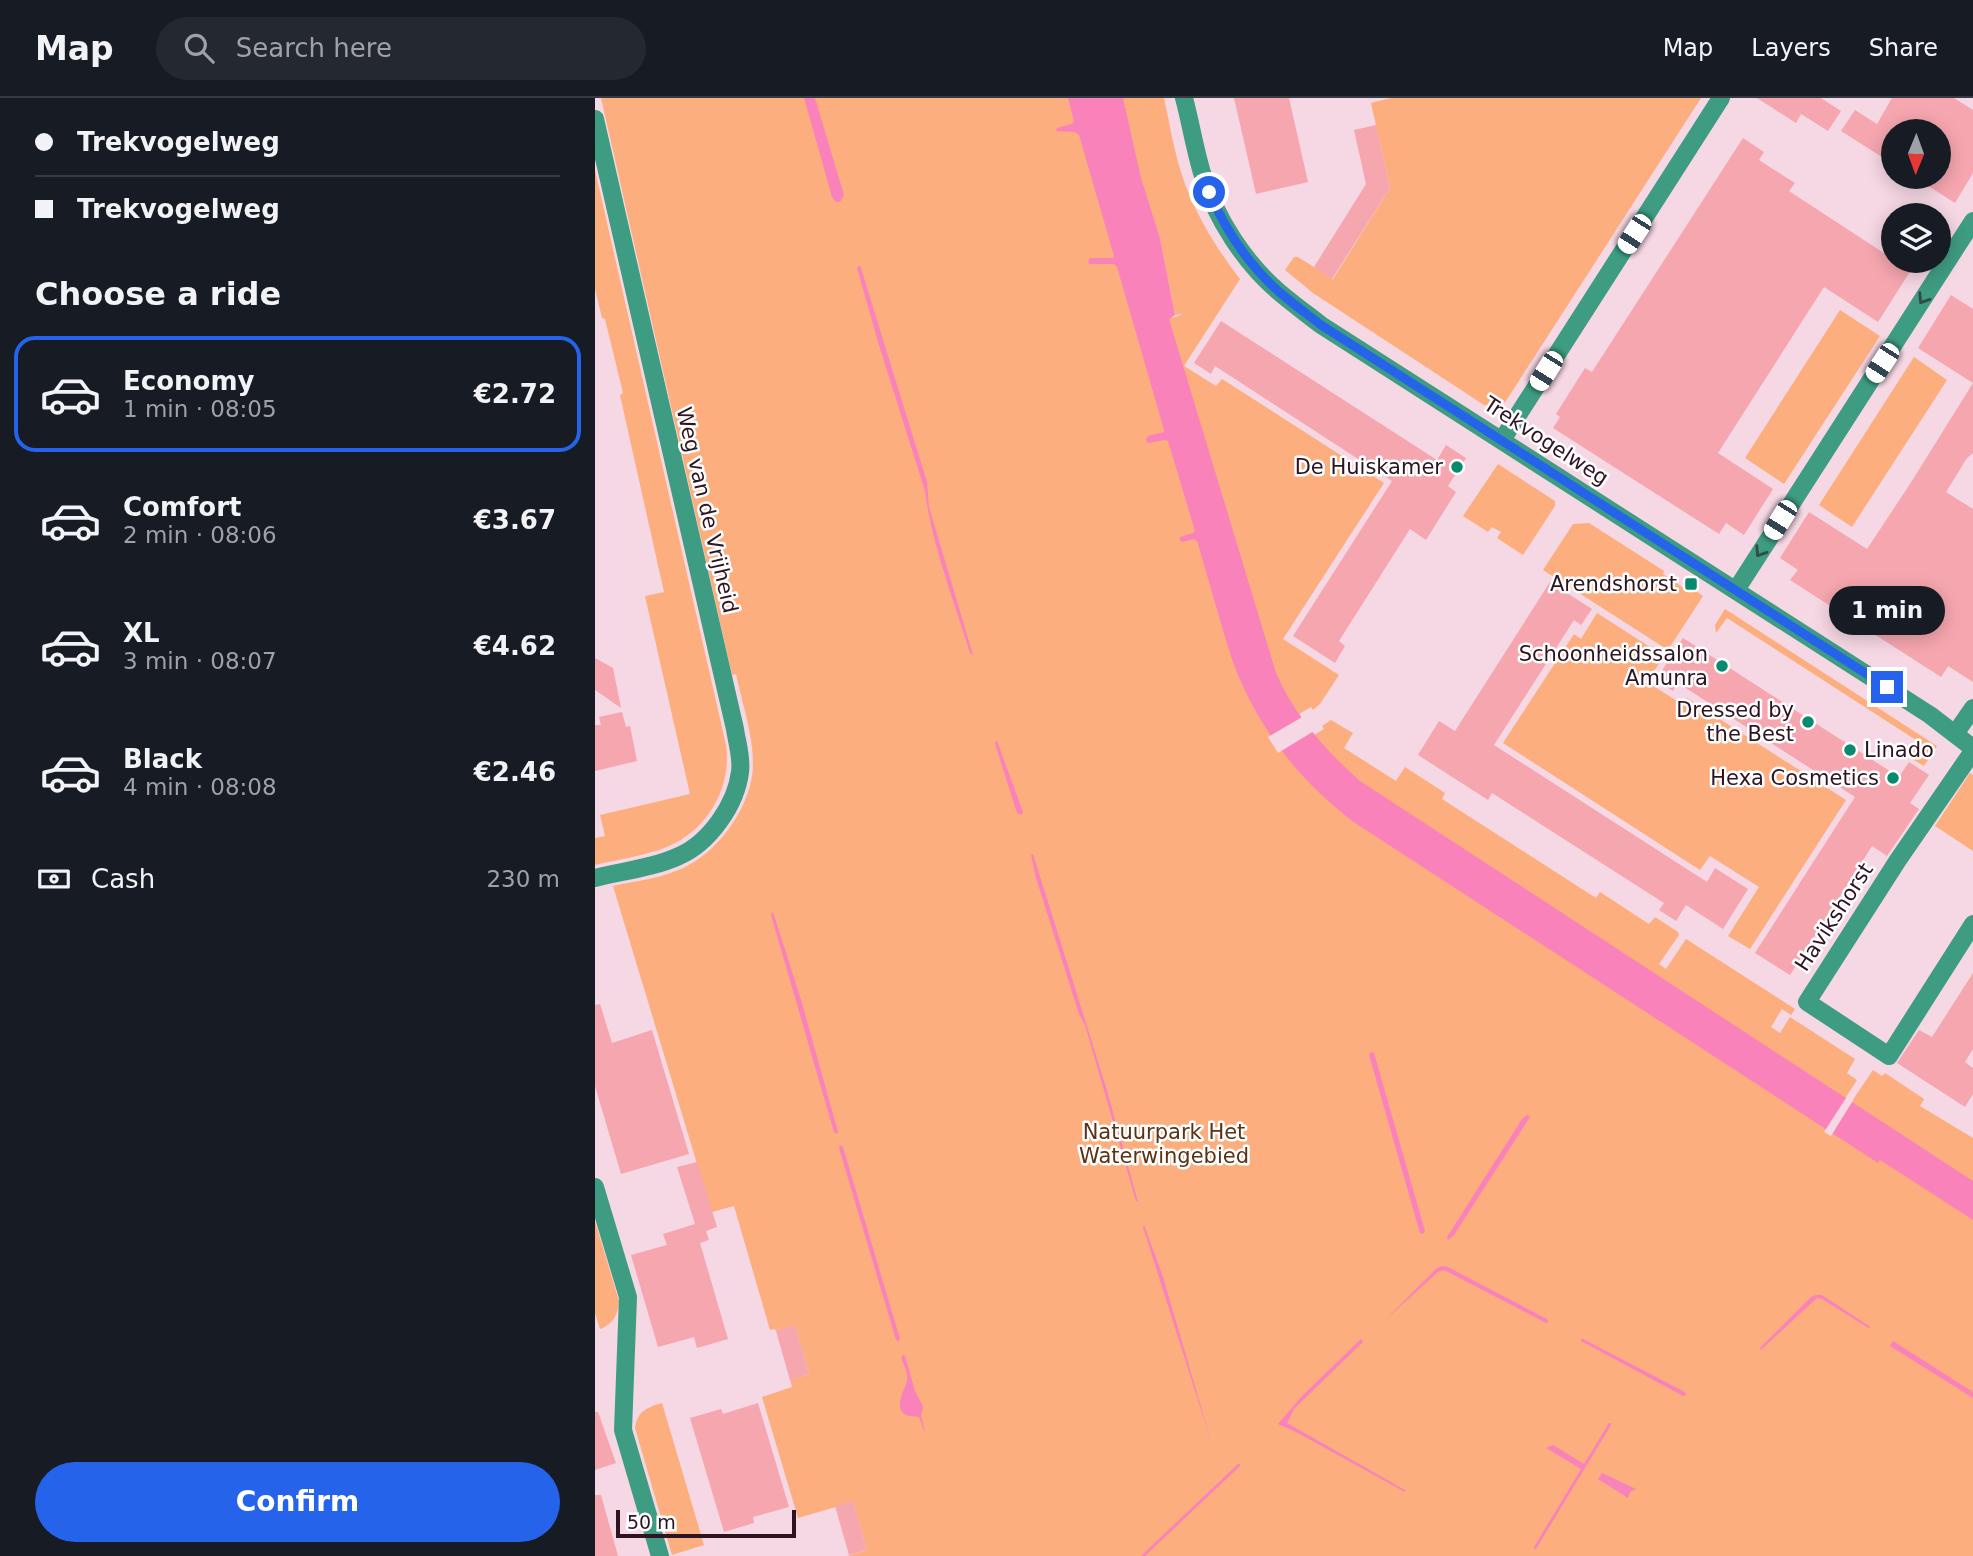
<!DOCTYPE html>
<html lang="en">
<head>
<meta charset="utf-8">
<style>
	:root { --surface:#171b24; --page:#242831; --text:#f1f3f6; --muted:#9ea1a6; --line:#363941; --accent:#2563eb }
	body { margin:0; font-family:"DejaVu Sans",sans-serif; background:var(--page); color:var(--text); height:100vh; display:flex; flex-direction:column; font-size:26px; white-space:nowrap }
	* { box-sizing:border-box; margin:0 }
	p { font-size:23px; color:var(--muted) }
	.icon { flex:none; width:38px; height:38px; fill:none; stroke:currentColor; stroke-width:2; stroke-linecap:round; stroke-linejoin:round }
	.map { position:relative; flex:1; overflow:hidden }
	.side { display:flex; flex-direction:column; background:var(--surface); width:595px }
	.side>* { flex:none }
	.top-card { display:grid; align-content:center; height:154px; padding:0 35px; background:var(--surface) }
	.needle { width:46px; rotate:181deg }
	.controls { position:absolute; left:1286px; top:21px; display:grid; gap:14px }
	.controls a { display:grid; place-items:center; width:70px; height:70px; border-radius:50%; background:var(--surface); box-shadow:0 4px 18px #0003; font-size:35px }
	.scale { position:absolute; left:21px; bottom:18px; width:180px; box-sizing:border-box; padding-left:7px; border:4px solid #2e1320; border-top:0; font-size:19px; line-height:24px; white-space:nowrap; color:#2e1320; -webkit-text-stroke:5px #fff; paint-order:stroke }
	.end { position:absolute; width:32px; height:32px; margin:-16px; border:9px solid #2563eb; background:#fff; box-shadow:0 0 0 4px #fff }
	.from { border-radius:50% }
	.bubble { position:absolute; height:49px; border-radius:24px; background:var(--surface); box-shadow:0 4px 18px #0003; font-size:23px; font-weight:700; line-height:49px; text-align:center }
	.car { position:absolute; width:21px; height:42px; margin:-21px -10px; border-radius:9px; box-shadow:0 0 5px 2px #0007; background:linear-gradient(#fff 24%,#345 0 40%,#fff 0 76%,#345 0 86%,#fff 0) }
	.top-card b { display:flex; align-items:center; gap:24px; height:66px; font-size:26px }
	.top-card b+b { border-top:2px solid var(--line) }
	.top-card i { width:18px; height:18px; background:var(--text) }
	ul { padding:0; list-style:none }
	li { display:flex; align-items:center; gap:21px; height:116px; margin:0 14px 10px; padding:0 21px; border:4px solid transparent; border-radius:21px }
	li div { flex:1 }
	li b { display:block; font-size:26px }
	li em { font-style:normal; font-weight:700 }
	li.selected { border-color:var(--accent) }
	li>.icon { width:63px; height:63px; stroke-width:1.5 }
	h2 { padding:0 35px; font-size:32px; line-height:84px }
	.pay { display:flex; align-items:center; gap:18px; height:77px; padding:0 35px; font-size:26px }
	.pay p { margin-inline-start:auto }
	.button { display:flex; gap:14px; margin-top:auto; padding:14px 35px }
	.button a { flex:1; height:80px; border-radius:42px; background:var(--accent); color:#fff; font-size:28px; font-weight:700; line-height:80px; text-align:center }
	header { display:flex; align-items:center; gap:42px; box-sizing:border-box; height:98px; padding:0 35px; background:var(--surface); border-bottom:2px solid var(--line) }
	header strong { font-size:33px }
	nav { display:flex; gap:38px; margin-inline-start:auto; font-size:24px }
	.search { width:490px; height:63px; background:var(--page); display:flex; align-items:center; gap:18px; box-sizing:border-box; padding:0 24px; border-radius:38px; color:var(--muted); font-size:26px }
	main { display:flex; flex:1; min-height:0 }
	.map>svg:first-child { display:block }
	.green { fill:#fdae7e; fill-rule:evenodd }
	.water { fill:#f982ba }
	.pier { fill:#f6d7e4 }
	.building { fill:#f6a6af }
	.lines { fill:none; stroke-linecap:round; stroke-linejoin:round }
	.minor { stroke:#3e9c82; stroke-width:18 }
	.oneway { stroke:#344a47 }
	.route { stroke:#2563eb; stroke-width:9 }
	.poi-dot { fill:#078a6e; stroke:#fff; stroke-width:2.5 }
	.labels { text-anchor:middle; stroke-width:5; stroke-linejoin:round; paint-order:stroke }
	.street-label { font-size:21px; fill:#2e1320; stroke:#fff }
	.poi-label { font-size:21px; fill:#2e1320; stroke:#fff; text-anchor:end }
	.park-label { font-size:21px; fill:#5c3114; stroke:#fff }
</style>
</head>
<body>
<header>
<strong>Map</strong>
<div class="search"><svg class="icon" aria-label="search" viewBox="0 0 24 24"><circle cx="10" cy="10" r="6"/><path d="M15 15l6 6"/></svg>Search here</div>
<nav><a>Map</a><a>Layers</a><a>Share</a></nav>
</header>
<main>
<section class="side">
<div class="top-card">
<b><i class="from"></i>Trekvogelweg</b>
<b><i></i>Trekvogelweg</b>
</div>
<h2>Choose a ride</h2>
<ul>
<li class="selected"><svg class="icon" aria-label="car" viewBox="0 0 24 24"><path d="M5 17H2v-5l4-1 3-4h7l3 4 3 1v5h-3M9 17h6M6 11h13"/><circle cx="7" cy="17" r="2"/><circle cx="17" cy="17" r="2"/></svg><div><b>Economy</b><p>1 min · 08:05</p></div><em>€2.72</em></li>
<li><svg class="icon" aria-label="car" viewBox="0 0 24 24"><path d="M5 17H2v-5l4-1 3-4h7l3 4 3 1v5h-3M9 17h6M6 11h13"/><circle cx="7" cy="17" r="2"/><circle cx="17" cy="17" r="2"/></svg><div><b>Comfort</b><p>2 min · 08:06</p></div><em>€3.67</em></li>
<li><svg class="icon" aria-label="car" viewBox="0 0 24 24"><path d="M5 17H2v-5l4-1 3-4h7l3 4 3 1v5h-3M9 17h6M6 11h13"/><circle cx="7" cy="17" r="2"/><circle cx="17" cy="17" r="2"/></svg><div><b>XL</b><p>3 min · 08:07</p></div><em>€4.62</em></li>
<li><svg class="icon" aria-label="car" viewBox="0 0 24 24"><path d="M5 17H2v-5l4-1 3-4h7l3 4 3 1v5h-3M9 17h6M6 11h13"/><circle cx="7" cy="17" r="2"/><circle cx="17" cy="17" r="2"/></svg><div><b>Black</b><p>4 min · 08:08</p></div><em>€2.46</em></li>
</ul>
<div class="pay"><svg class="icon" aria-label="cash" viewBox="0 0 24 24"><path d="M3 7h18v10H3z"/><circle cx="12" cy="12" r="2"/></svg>Cash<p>230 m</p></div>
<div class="button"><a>Confirm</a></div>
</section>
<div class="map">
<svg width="1378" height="1458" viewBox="0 0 1378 1458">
	<rect width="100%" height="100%" fill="#f6d7e4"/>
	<!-- green -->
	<g class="green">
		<path d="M6 0H569C576 32 581 66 594 96 607 127 625 155 645 181L589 268 621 288 627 281 789 385 688 541 744 577 725 606 718 612 716 609 704 616 719 637 729 631 727 628 736 622 758 635 749 650 801 683 810 669 850 695 847 701 1001 800 1005 794 1054 826 1060 819 1083 834 1084 837 1064 866 1071 871 1091 841 1200 911 1196 917 1187 911 1176 929 1185 935 1195 919 1260 961 1252 975 1262 982 1251 999 1257 1003 1278 972 1287 978 1290 975 1329 1001 1325 1008 1378 1040V1458H252L272 1452 258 1404 203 1420 167 1299 197 1289 195 1282 214 1276 200 1228 181 1233 180 1231 175 1232 139 1108 117 1114 116 1112 18 788C39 783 62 781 81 773 121 759 158 708 158 666 158 636 147 605 141 576L137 577ZM550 94 565 140 580 217 588 216 577 220Z"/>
		<path d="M796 0H1106L911 303 902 309 889 307 718 195 690 172 699 159H703L738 181 795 90 776 5Z"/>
		<path d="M0 72 131 647C137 689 113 731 74 748 51 758 24 761 0 767V740L10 738 5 717 95 696 50 498 69 494 25 297 28 295 10 221 7 220 0 191Z"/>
		<path d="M1245 212 1285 238 1189 386 1150 360Z"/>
		<path d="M1319 259 1352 282 1257 429 1224 407Z"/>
		<path d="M903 366 960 403V408L928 457 902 440 906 434 897 429 893 434 868 418Z"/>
		<path d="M994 425 1069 473 1068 476 1092 492 1095 489 1108 498 1073 552 948 472 978 426Z"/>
		<path d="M1130 511 1342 648 1329 668 1314 659 1324 644 1132 520 1121 535 1120 527Z"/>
		<path d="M1002 515 1069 558 1052 584 1087 606 1092 600 1251 702 1155 851 1133 838 1164 789 1115 758 1105 772 908 645 979 536 986 541Z"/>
		<path d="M1375 675 1378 677V753L1340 728Z"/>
		<path d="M0 1123 24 1203C23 1217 18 1226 5 1231L0 1215Z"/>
		<path d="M67 1305 109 1447 77 1457 40 1330C42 1313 53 1309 67 1305Z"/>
	</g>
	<!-- water -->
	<g class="water">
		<path d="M209 0H220L249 97 245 104H241L237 99Z"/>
		<path d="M473 0H528L546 80 565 140 580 217 574 221 681 575C700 618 730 652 765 683L1378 1083V1122L1285 1062 1283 1065 757 723C709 685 672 642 647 586 638 567 632 546 626 525 618 498 610 470 602 443L599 441 587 444 585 442V439L598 435 600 433 573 343 570 342 553 345 551 342 553 338 569 334V332L522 169 519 166H495L493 164 495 160H518L519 158 484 37 480 34 461 33 462 30 477 26 479 23Z"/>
		<path d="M265 167 332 384 334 409 378 557 375 555C359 502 337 448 330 393L283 244 262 170Z"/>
		<path d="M402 643 428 714 426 717 422 715 401 649 400 644Z"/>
		<path d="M438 756 511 989 543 1104 541 1103 490 927 484 916 441 780 436 757Z"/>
		<path d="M178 814 207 905 243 1034 242 1036 239 1034 176 817Z"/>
		<path d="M776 954 779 955 830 1133 828 1136 825 1135 774 957Z"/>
		<path d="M932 1017 935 1019 859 1137 853 1142 852 1139 927 1021Z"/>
		<path d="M245 1047 248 1049 305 1241 304 1243 301 1242 244 1050Z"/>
		<path d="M549 1127 568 1179 616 1343 548 1129Z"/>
		<path d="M848 1168 853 1169 952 1221 953 1224 951 1225 849 1172 843 1174 790 1222 842 1170Z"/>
		<path d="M1221 1197H1227L1274 1228 1275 1231 1227 1201 1222 1200 1166 1252 1165 1250 1216 1199Z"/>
		<path d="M986 1240 1090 1294 1091 1297 1088 1298 986 1243Z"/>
		<path d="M766 1241 768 1244 699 1311 692 1325 810 1392V1394L701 1334 683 1326 707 1298Z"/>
		<path d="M1298 1243 1378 1294V1300L1295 1248Z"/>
		<path d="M308 1257 310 1258 320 1293 328 1308 326 1318 331 1338 324 1319C319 1318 312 1319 308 1315 300 1306 310 1292 312 1282 313 1275 309 1267 306 1260Z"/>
		<path d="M1014 1325H1016V1327L941 1451H939V1449L986 1371 951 1350 958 1347 989 1366Z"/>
		<path d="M643 1366H645V1368L550 1458H546Z"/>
		<path d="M1007 1375 1041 1391 1035 1394 1033 1400 1003 1381Z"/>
	</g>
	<!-- pier -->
	<g class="pier">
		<path d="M709 618 719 633 683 655 673 639Z"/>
		<path d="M1253 997 1259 1001 1236 1038 1229 1034Z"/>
	</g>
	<!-- building -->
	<g class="building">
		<path d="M639 0H694L713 84 661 96Z"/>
		<path d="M1162 0H1226L1246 13 1233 33 1206 16 1201 25Z"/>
		<path d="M1297 0H1359L1378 12V75L1360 105 1319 79H1344V33H1298V66L1246 33 1260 12 1282 26Z"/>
		<path d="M781 27 795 90 737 181 719 169 771 86 759 32Z"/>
		<path d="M1148 40 1169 54 1164 62 1200 85 1194 93 1298 161V163H1302L1316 172 1283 224 1229 189 1123 355 1178 391 1149 437 1131 425 1124 436 958 330 965 319 961 316 990 270 997 274Z"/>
		<path d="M1356 197 1378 211V355L1372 360 1351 394 1378 411V584L1353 568 1346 579 1226 502 1195 482 1203 472 1185 460 1214 414 1272 451 1315 386 1378 285 1323 250Z"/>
		<path d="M626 223 842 362 851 347 871 360 853 388 861 394 831 442 815 431 744 543 750 548 740 565 698 538 797 383 620 268 616 276 599 265Z"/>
		<path d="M955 484 997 511 986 527 979 522 899 647 1112 784 1120 770 1153 791 1128 831 1091 807 1081 823 1064 812 1069 805 897 695 893 702 823 657 844 623 860 633Z"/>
		<path d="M1088 540 1304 679 1314 664 1334 677 1315 705 1324 711 1292 758 1277 748 1195 877 1160 855 1260 699 1083 585 1078 593 1061 582Z"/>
		<path d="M0 560 18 570 26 610 0 592Z"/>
		<path d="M27 614 31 629 35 628 42 663 0 673V627H6L4 619Z"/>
		<path d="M1378 875V951L1370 964 1378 970V996L1370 1009 1302 965 1324 932 1337 939Z"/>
		<path d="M5 906 17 945 57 932 94 1056 26 1076 0 988V907Z"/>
		<path d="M102 1064 122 1129 111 1133 114 1142 105 1145 133 1241 102 1250 99 1239 63 1249 36 1157 72 1147 68 1136 100 1126 82 1069Z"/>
		<path d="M200 1227 214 1276 195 1282 181 1233Z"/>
		<path d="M163 1305 194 1409 158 1419 159 1425 129 1434 95 1320 126 1311 128 1316Z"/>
		<path d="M0 1314H3L21 1365 0 1372Z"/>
		<path d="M0 1397H6L23 1458H0Z"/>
		<path d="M258 1403 272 1452 254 1457 240 1408Z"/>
	</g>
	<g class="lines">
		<!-- minor -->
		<g class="minor">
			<path d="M589 0C596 26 600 53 608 78 621 121 650 165 684 194 698 206 712 216 726 227L1335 617 1378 650"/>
			<path d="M0 21 140 631C142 645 147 659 145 674 141 707 114 745 84 758 58 770 27 773 0 780"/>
			<path d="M907 342 1126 0"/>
			<path d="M1141 492 1378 123"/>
			<path d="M1360 636 1378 610"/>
			<path d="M1378 653 1303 762 1212 904 1294 958 1378 826"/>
			<path d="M0 1089 33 1199 28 1332 65 1458"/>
		</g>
	</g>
	<!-- one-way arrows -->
	<defs><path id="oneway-chevron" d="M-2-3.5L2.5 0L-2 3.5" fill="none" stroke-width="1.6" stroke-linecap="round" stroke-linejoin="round" transform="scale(1.75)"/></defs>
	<g class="oneway">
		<use href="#oneway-chevron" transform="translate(1328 201) rotate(123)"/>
		<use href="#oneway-chevron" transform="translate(1165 454) rotate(123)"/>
	</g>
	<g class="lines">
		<!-- route -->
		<path class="route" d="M614 94C630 131 653 166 683 193 697 205 712 216 726 227L1292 589"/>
	</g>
	<!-- markers -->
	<g class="poi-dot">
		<circle cx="862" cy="369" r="7"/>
		<rect x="1089" y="479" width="14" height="14" rx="3.5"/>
		<circle cx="1127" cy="568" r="7"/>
		<circle cx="1213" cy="624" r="7"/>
		<circle cx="1255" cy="652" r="7"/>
		<circle cx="1298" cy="680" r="7"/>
	</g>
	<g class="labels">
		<!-- street labels -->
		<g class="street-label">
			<text transform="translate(951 343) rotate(33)" y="7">Trekvogelweg</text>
			<text transform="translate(112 412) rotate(77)" y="7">Weg van de Vrijheid</text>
			<text transform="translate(1239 819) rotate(-57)" y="7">Havikshorst</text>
		</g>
		<!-- poi labels -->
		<g class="poi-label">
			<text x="848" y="376">De Huiskamer</text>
			<text x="1082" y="493">Arendshorst</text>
			<text x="1113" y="563">Schoonheidssalon<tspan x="1113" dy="24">Amunra</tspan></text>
			<text x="1199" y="619">Dressed by<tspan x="1199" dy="24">the Best</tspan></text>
			<text x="1269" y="659" text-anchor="start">Linado</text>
			<text x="1284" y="687">Hexa Cosmetics</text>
		</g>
		<!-- park labels -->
		<g class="park-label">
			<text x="569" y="1041">Natuurpark Het<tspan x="569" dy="24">Waterwingebied</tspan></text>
		</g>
	</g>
</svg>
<div class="controls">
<a><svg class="needle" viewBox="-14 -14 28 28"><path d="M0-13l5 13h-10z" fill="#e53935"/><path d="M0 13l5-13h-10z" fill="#9ea1a6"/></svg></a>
<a><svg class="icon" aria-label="layers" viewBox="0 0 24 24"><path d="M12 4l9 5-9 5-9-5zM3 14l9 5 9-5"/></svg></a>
</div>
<div class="scale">50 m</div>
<i class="end from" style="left:614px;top:94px"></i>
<i class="end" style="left:1292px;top:589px"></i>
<div class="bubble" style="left:1234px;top:488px;width:116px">1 min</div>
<i class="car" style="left:1039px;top:136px;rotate:213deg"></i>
<i class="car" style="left:1287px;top:265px;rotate:213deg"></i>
<i class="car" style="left:951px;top:273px;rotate:212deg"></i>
<i class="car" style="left:1185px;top:422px;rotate:212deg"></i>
</div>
</main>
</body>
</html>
